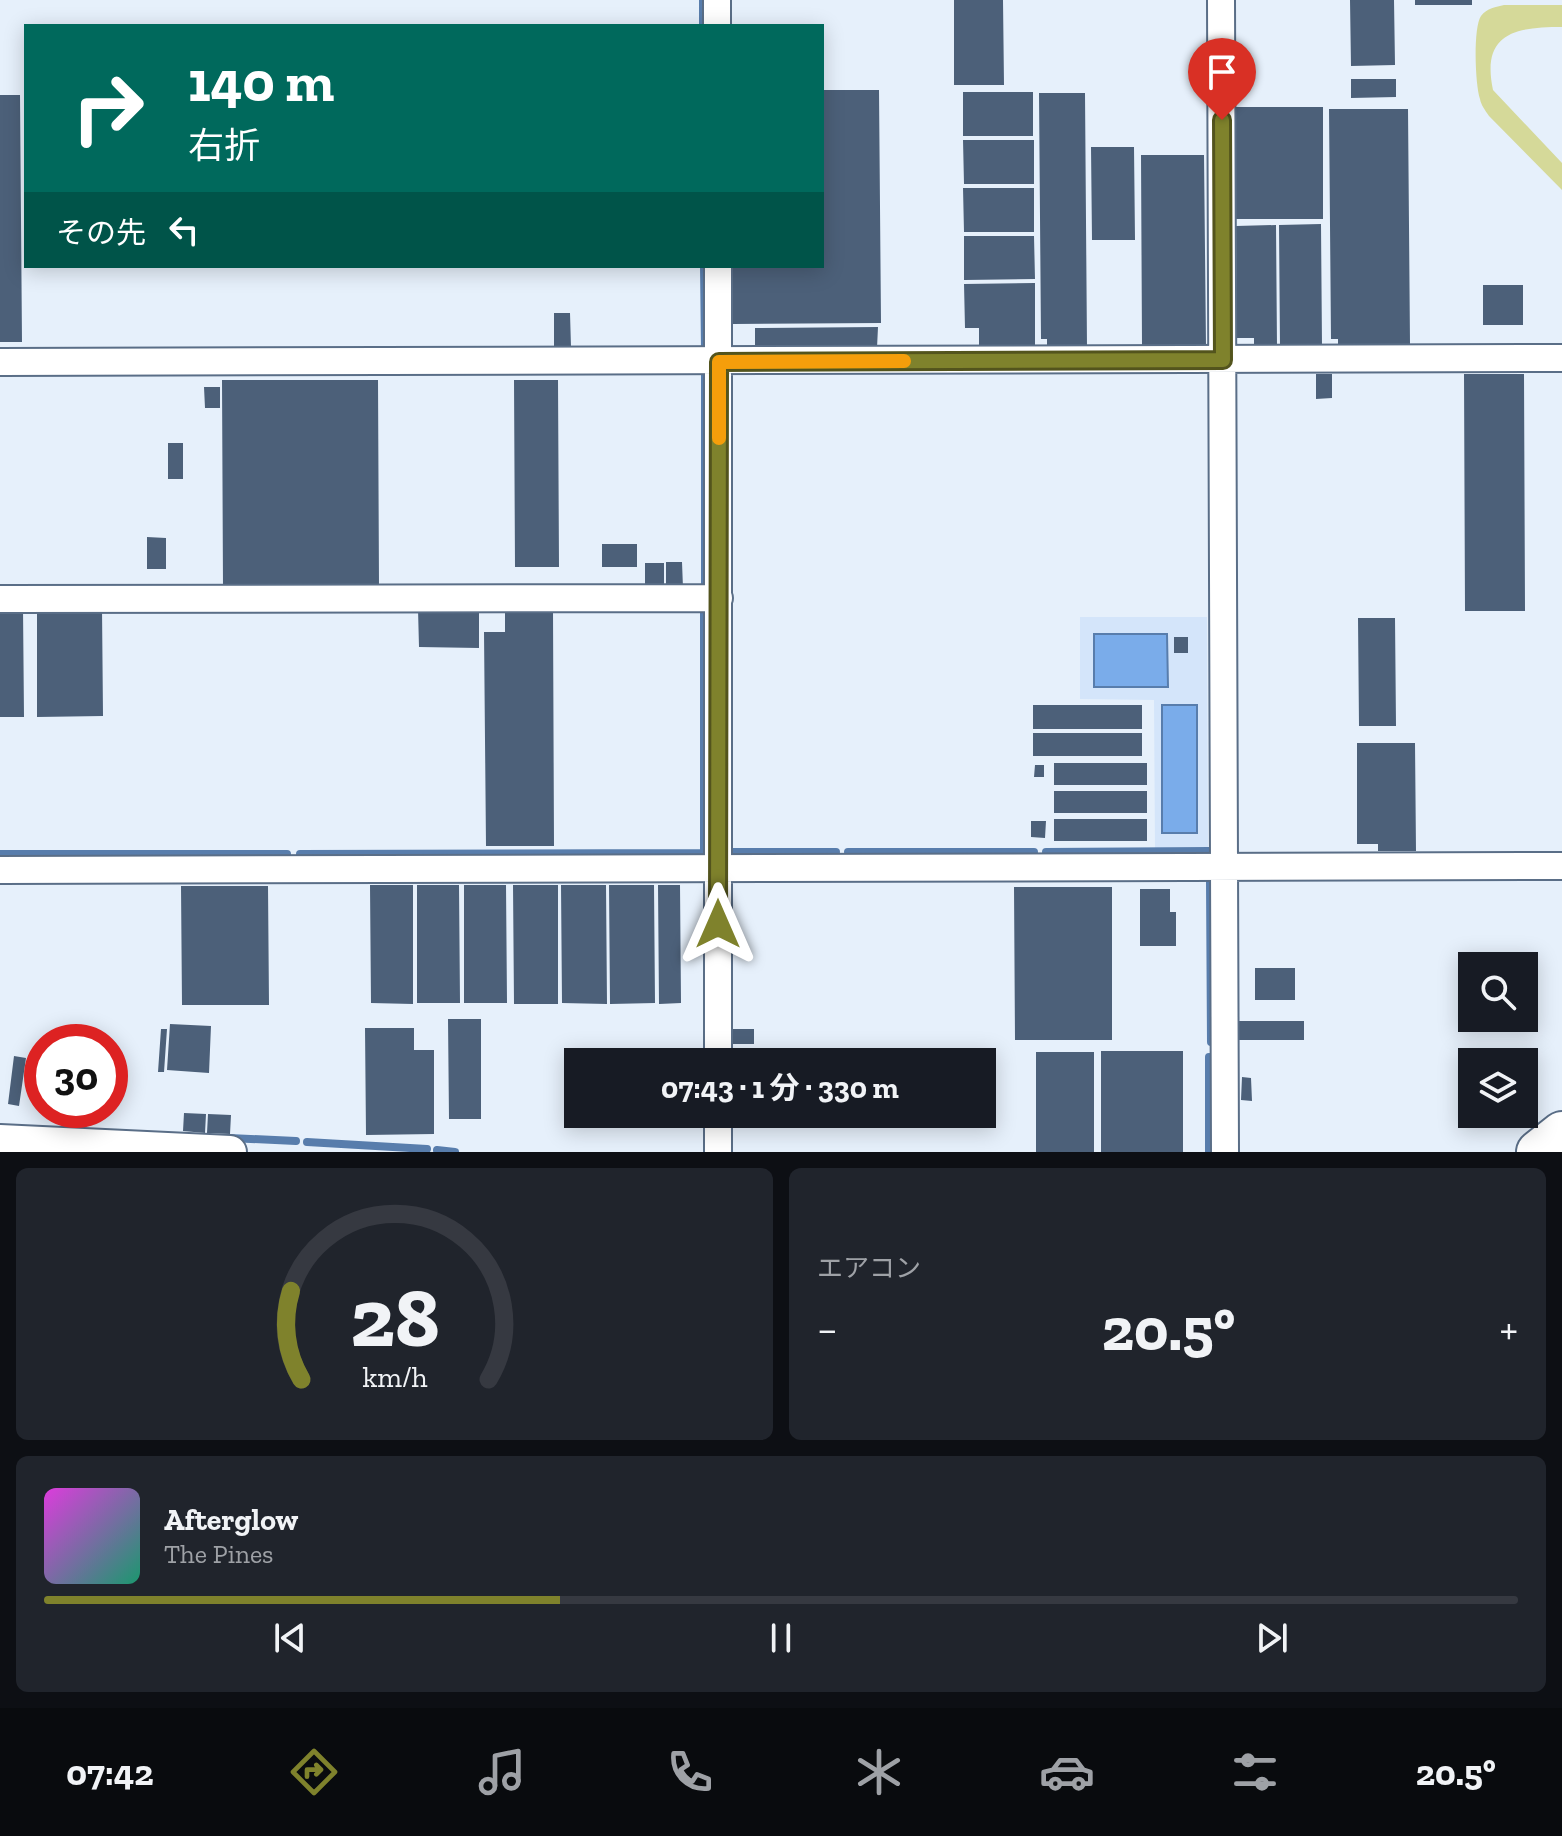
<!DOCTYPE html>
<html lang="ja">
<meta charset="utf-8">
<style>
:root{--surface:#171b24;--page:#20242c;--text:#f1f3f6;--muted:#9ea1a6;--line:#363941;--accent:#7f822c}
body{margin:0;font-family:"Zilla Slab","Noto Sans JP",serif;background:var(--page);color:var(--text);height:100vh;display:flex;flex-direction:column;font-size:30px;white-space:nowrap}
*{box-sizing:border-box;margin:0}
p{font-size:26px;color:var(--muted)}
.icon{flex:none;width:44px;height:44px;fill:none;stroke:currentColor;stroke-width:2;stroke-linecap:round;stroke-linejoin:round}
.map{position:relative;height:1152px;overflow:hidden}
.drawer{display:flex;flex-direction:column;gap:16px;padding:16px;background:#0d0f14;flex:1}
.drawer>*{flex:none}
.banner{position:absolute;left:24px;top:24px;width:800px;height:244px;border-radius:0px;box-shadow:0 4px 20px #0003;background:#00695c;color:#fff;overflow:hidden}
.controls{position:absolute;left:1458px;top:952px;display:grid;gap:16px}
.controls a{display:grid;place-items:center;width:80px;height:80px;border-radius:0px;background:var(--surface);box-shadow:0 4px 20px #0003;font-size:40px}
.speed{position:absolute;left:24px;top:1024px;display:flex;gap:16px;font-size:40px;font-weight:700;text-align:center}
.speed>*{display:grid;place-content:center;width:104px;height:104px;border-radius:50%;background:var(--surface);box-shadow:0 4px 20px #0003;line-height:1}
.speed .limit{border:12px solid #d22;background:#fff;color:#111}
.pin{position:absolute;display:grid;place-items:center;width:68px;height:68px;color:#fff;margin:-82px -34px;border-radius:50% 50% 50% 0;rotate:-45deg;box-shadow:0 0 8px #0007}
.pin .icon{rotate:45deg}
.me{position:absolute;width:88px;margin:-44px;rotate:0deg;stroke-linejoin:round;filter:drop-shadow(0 0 6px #0008)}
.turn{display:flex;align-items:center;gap:28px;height:168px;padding:0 32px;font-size:36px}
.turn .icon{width:104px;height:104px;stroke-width:2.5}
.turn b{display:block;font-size:56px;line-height:68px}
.then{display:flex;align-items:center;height:76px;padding:0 32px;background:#0003;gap:16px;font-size:30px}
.big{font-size:60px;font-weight:700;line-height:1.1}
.drawer .widget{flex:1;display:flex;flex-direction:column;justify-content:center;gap:12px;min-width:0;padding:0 28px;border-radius:12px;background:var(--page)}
.drawer .dial{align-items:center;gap:0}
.dial svg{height:208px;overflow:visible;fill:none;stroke:var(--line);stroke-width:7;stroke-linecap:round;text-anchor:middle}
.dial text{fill:var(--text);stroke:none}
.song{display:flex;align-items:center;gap:24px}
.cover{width:96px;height:96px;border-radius:12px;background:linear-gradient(135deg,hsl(300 70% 55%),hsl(160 70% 35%))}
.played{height:8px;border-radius:4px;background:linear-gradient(90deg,var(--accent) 35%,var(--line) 35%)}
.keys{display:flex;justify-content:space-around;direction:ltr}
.heat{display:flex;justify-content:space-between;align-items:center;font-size:44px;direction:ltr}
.drawer .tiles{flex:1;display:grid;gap:16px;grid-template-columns:1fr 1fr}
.widget:last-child{grid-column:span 2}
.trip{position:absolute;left:564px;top:1048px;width:432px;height:80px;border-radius:0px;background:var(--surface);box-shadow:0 4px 20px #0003;font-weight:700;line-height:80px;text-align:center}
.tabs{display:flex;height:128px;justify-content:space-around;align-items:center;background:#090b0e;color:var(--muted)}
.tabs .icon{width:56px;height:56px}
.tabs .active{color:var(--accent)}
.tabs b{font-size:36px;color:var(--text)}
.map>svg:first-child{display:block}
.built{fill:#d4e5fa}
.green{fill:#d5d999}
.water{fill:#7aacea;stroke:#587dac;stroke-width:2}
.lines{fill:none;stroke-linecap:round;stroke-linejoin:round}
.stream{stroke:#587dac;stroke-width:8}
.building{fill:#4c6079}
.minor-casing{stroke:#5a6e87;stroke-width:30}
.tertiary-casing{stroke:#5a6e87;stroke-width:36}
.primary-casing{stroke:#5a6e87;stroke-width:46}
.minor{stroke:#fff;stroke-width:26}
.tertiary{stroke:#fff;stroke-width:32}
.primary{stroke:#fff;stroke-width:42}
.route-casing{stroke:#53541d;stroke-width:20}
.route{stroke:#7f822c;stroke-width:14}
.slow{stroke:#f59e0b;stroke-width:14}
</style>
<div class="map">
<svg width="1562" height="1152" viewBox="0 0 1562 1152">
<rect width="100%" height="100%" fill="#e6f0fb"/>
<path class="built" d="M 1080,617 L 1207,617 L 1208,847 L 1155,848 L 1154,700 L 1080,699 Z"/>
<path class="green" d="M 1504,5 L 1562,5 L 1562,27 C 1515,27 1481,33 1493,90 L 1562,163 L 1562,190 L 1489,116 C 1485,110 1481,105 1480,99 C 1475,84 1473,28 1481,16 C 1487,8 1496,7 1504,5 Z"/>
<path class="water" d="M 1094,634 L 1167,634 L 1168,687 L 1094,687 Z
M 1162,705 L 1197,705 L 1197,833 L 1162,833 Z"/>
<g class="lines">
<path class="stream" d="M 703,0 L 703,26
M 704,266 L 705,350
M 705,590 L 705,373
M 732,852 L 836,852
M 848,852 L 1034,852
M 1046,852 L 1210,851 L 1210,853
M 704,853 L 704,606
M 0,854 L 287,854
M 300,854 L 706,853
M 1210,881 L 1211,1042
M 1209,1057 L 1209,1152
M 229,1138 L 296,1141
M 307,1142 L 427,1149
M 437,1150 L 455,1152"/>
</g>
<path class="building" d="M 954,0 L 1003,0 L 1004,85 L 954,85 Z
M 1350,0 L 1394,0 L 1395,65 L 1351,66 Z
M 1415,0 L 1472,0 L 1472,5 L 1415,5 Z
M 1351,79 L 1396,79 L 1396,97 L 1351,98 Z
M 822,90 L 879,90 L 881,323 L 733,324 L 733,266 L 822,266 Z
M 963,92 L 1033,92 L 1033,136 L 963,136 Z
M 1039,93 L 1085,93 L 1087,348 L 1047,348 L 1047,339 L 1041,339 Z
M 0,95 L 20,95 L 22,342 L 0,342 Z
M 1235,107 L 1323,107 L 1323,219 L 1236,219 Z
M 1329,109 L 1408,109 L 1410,344 L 1338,345 L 1338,339 L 1331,339 Z
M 963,140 L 1034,140 L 1034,184 L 964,184 Z
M 1091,147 L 1134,147 L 1135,240 L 1092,240 Z
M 1141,155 L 1204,155 L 1206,346 L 1142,346 Z
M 963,188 L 1034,188 L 1034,232 L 964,232 Z
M 1321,224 L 1322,346 L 1280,346 L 1279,225 Z
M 1276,225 L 1277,347 L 1254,347 L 1254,338 L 1237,338 L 1236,226 Z
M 964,236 L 1034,236 L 1035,279 L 964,280 Z
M 1035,283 L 1035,347 L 979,347 L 979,328 L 965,328 L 964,284 Z
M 1483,285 L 1523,285 L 1523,325 L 1483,325 Z
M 554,313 L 570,313 L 571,347 L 554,347 Z
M 878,327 L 877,348 L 755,348 L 755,328 Z
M 1316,374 L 1332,374 L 1332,398 L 1316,399 Z
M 1464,374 L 1524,374 L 1525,611 L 1465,611 Z
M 222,380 L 378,380 L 379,586 L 223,587 Z
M 514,380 L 558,380 L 559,567 L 515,567 Z
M 204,387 L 220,387 L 220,408 L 205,408 Z
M 168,443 L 183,443 L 183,479 L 168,479 Z
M 147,537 L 166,538 L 166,569 L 147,569 Z
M 602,544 L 637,544 L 637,567 L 602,567 Z
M 666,562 L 682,562 L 683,588 L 666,588 Z
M 645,563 L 664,563 L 664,589 L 645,589 Z
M 0,608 L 23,608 L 24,717 L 0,717 Z
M 37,608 L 102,608 L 103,716 L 37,717 Z
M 418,609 L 479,609 L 479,648 L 419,647 Z
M 505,610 L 553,610 L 554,846 L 486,846 L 484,632 L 505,632 Z
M 1358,618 L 1395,618 L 1396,726 L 1359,726 Z
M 1174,637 L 1188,637 L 1188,653 L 1174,653 Z
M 1033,705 L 1142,705 L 1142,729 L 1033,729 Z
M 1033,733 L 1142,733 L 1142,756 L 1033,756 Z
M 1357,743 L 1415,743 L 1416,851 L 1378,851 L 1378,844 L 1357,844 Z
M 1054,763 L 1147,763 L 1147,785 L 1054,785 Z
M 1035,765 L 1044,765 L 1044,777 L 1034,777 Z
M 1054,791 L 1147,791 L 1147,813 L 1054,813 Z
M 1054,819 L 1147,819 L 1147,841 L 1054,841 Z
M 1031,821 L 1046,821 L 1045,838 L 1031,837 Z
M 370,885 L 413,885 L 413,1004 L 371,1003 Z
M 417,885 L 459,885 L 460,1003 L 417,1003 Z
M 464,885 L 506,885 L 507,1003 L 464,1003 Z
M 513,885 L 558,885 L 558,1004 L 514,1004 Z
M 561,885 L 606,885 L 607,1004 L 562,1003 Z
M 609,885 L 654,885 L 655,1003 L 610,1004 Z
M 658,885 L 680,885 L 681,1003 L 659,1004 Z
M 181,886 L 268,886 L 269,1005 L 182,1005 Z
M 1014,887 L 1112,887 L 1112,1040 L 1015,1040 Z
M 1140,889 L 1170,889 L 1170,912 L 1176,912 L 1176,946 L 1140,946 Z
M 1255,968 L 1295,968 L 1295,1000 L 1255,1000 Z
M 448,1019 L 481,1019 L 481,1119 L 449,1119 Z
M 1237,1021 L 1304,1021 L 1304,1040 L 1237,1040 Z
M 170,1024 L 211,1026 L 209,1073 L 167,1070 Z
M 365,1028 L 414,1028 L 414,1050 L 434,1050 L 434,1134 L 366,1135 Z
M 161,1029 L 167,1029 L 164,1072 L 158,1072 Z
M 732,1029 L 754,1029 L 754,1044 L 732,1044 Z
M 1101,1051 L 1183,1051 L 1183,1152 L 1101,1152 Z
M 1036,1052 L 1094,1052 L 1094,1152 L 1036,1152 Z
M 14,1056 L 26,1058 L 19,1106 L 8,1104 Z
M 1242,1077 L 1251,1078 L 1252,1101 L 1241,1100 Z
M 184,1113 L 206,1114 L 205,1133 L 183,1131 Z
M 208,1114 L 231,1115 L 230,1134 L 207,1133 Z"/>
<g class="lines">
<defs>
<path id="minor" d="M 717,0 L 717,26
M 1221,0 L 1225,1152
M 0,362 L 1562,358
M 0,599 L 719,598
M 0,870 L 1562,866
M 718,1062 L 718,266
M 718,1152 L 718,1114"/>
<path id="tertiary" d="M 0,1141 L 230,1152"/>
<path id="primary" d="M 1538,1152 L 1562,1133"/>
</defs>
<use href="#minor" class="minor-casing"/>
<use href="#tertiary" class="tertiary-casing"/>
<use href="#primary" class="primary-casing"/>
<use href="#minor" class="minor"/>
<use href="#tertiary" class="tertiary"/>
<use href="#primary" class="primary"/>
</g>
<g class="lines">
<defs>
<path id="route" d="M 718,924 L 719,362 L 1223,360 L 1222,120"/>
</defs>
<use href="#route" class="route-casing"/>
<use href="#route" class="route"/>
<path class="slow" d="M 719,438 L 719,362 L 904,361"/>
</g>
</svg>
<div class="controls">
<a><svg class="icon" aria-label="search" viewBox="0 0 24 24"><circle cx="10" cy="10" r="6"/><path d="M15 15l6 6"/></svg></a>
<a><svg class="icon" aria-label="layers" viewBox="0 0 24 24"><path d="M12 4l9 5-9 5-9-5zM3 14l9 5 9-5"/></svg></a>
</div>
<div class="speed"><div class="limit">30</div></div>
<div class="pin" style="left:1222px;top:120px;background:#d93025"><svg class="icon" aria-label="arrive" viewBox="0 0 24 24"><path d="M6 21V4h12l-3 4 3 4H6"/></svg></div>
<svg class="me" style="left:718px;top:924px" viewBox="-20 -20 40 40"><path d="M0-17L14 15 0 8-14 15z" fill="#7f822c" stroke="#fff" stroke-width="4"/></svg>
<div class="trip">07:43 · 1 分 · 330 m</div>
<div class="banner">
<div class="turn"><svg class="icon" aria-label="right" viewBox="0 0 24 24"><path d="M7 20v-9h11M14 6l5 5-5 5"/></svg><div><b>140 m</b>右折</div></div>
<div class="then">その先<svg class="icon" aria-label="left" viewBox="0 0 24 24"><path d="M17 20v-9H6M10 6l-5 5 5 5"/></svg></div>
</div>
</div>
<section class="drawer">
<div class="tiles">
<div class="widget dial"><svg viewBox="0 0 100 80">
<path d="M14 69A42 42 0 1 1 86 69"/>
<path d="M14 69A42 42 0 0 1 10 35" stroke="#7f822c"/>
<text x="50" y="56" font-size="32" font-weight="700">28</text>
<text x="50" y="72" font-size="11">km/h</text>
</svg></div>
<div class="widget"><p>エアコン</p>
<div class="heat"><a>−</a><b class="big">20.5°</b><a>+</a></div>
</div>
<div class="widget">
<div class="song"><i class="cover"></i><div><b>Afterglow</b><p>The Pines</p></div></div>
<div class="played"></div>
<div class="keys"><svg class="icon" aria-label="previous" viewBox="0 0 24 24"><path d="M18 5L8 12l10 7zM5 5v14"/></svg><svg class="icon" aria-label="pause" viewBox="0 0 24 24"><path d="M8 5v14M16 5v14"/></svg><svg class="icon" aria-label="next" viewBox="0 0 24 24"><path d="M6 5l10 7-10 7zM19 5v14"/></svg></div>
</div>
</div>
</section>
<nav class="tabs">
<b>07:42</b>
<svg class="icon active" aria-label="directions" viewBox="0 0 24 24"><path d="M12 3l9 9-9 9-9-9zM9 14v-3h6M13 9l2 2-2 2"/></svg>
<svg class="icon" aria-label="music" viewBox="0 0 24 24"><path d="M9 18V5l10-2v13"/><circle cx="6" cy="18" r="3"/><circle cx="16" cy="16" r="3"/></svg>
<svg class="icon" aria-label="phone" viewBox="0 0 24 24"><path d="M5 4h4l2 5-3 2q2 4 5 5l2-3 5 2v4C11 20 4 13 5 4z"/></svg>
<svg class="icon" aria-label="climate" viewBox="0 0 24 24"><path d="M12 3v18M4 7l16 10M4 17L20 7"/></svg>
<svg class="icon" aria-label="car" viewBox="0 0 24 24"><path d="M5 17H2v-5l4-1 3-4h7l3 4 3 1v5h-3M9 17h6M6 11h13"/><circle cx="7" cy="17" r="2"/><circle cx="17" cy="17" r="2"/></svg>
<svg class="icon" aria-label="filters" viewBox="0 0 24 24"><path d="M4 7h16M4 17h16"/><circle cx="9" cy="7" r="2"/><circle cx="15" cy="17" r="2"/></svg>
<b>20.5°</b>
</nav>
